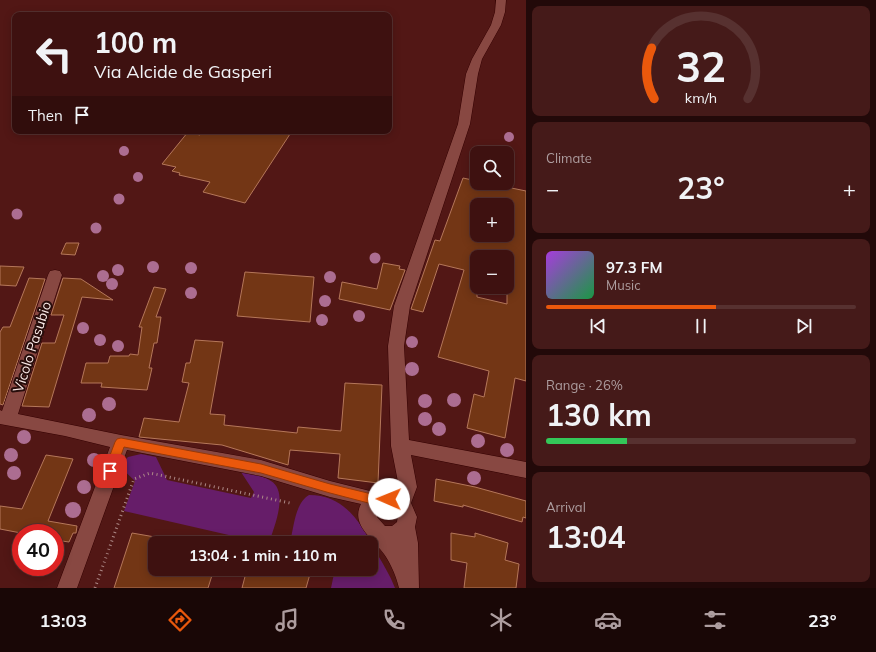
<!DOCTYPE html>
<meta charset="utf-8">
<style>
:root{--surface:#3e1110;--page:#451a19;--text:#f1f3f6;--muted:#ad9d9f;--line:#573130;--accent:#ea580c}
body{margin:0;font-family:Mulish,sans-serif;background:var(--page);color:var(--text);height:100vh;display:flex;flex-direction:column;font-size:15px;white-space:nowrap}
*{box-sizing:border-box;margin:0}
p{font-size:13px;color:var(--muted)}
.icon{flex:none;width:22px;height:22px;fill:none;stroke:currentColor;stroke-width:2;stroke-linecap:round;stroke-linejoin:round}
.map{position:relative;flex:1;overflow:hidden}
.sheet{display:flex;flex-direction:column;gap:6px;padding:6px;background:#220909;width:350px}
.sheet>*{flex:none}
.hud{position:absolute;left:12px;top:12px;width:380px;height:122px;border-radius:8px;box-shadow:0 2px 10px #0003,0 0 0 1px var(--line);background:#3e1110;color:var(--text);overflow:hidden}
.buttons{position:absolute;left:470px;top:146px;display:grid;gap:8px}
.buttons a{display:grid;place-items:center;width:44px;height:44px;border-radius:8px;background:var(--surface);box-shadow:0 2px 10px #0003,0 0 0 1px var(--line);font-size:20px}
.speed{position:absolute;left:12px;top:524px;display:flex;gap:8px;font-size:20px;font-weight:700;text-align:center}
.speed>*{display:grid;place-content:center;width:52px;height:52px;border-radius:50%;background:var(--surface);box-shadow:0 2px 10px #0003,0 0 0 1px var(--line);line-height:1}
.speed .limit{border:6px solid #d22;background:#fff;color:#111}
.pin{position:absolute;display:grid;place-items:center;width:34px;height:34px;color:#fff;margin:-17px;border-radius:8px;box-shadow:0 2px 6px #0006}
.me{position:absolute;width:44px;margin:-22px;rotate:271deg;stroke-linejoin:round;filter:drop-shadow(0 0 3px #0008)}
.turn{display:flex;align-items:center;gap:14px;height:84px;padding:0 16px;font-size:18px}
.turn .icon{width:52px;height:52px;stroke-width:2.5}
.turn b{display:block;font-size:28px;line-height:34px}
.then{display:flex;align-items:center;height:38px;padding:0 16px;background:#0003;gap:8px;font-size:15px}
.big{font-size:30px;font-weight:700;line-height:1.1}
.sheet .widget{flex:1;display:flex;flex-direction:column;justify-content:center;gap:6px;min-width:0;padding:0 14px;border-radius:8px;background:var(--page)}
.sheet .dial{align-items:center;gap:0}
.dial svg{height:104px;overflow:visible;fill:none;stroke:var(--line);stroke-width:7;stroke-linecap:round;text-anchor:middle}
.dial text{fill:var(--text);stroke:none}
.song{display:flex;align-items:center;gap:12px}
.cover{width:48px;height:48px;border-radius:6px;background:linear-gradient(135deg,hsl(280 70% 55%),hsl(140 70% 35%))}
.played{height:4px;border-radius:2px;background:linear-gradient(90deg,var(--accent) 55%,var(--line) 55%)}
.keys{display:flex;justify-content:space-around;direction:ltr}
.heat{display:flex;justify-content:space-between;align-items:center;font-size:22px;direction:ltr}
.charge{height:6px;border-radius:3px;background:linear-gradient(90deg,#34c759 26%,var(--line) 0)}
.trip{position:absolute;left:148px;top:536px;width:230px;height:40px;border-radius:8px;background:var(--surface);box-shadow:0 2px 10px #0003,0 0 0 1px var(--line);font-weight:700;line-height:40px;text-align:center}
.dock{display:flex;height:64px;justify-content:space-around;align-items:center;background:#190706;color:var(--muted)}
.dock .icon{width:28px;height:28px}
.dock .on{color:var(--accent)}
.dock b{font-size:18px;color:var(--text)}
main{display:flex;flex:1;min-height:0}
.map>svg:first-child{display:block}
.green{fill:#661d69}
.building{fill:#733615;stroke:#b5775a;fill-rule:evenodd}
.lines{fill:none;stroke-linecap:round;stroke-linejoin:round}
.minor-casing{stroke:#340001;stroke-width:1}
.path{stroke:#ad8987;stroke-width:3;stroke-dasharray:1 3.5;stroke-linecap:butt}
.minor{fill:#884842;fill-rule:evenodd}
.tree{fill:#ac6d91}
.route{fill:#ea580c;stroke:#983908}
.labels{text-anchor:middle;stroke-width:4;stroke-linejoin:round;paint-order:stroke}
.street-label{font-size:14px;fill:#fbebe9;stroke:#270d0b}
</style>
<main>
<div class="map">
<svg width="526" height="588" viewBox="0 0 526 588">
<rect width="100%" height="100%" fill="#521715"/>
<path class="green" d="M 141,454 L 156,457 L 167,480 L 251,498 L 254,492 L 241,472 C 251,474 263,475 271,481 C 289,492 274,527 269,543 L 264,543 L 124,511 L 135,481 L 119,466 L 128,457 Z
M 309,495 C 345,495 361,523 376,552 C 383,564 390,575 395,588 L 331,588 L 335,569 L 371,569 L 371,543 L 290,542 C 294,527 295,503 309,495 Z"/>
<path class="building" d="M 203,131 L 292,131 L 245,203 L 203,192 L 210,182 L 179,175 L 180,173 L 172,171 L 176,167 L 162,164 L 188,132 L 200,135 Z
M 463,178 L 477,181 L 477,183 L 487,183 L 526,191 L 526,381 L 515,378 L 505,438 L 467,428 L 474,394 L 484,397 L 489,371 L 438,357 L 464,270 L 439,264 L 423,312 L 411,309 L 435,240 L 440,241 ZM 477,205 L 507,205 L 507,235 L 477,235 ZM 477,257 L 507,257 L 507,304 L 477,297 Z
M 66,243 L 79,243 L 75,255 L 61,254 Z
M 383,263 L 400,266 L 399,269 L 405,270 L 390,310 L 339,299 L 342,282 L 377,289 Z
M 0,266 L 24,267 L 16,286 L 0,285 Z
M 245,272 L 314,277 L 310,322 L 237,316 Z
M 29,278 L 45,279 L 3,405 L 0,404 L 0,332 L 3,327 L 10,327 Z
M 63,278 L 81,279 L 113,300 L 82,297 L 49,407 L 22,406 L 42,343 L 55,343 L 64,315 L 51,315 Z
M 154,287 L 166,289 L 156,317 L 161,317 L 157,343 L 154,343 L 149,368 L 152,368 L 147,390 L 101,387 L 102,383 L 81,383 L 86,363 L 108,363 L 110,356 L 129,356 L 130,354 L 138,355 L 142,327 L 139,327 Z
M 195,340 L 223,342 L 210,414 L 225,415 L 224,425 L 297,433 L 298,427 L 341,431 L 345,383 L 382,385 L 378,483 L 338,478 L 340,454 L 290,450 L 288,465 L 222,445 L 139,437 L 144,418 L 179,422 L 189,383 L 182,382 L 186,363 L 190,363 Z
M 46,455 L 73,459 L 48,521 L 77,526 L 76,533 L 73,533 L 69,542 L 55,540 L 55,533 L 21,533 L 0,529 L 0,506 L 22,509 Z
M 436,479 L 475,487 L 526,501 L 526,518 L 523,517 L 522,522 L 463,505 L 463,507 L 434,501 Z
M 132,533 L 155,537 L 155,569 L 214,569 L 208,588 L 114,588 Z
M 451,533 L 475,537 L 475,533 L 508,543 L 505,560 L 519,564 L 516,588 L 464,588 L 467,563 L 451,560 Z
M 247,569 L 286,569 L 310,574 L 306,588 L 242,588 Z"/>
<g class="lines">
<defs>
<path id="minor" d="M 496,0 L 506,0 L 505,12 L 501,25 L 482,59 L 478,74 L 470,124 L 410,306 L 404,346 L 409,440 L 526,462 L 526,478 L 411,455 L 417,487 L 411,503 L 417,517 L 415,527 L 418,543 L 419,588 L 399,588 C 396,576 391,564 384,554 C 374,539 350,525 361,504 L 330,497 L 261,476 L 127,450 L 77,588 L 57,588 L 110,447 L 65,436 L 0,424 L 0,410 L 2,411 L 48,275 L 50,271 L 55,270 L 60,271 L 62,275 L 18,414 L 121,435 L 261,460 L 330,481 L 378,493 L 382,491 L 397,494 L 399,487 L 391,446 L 388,346 L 394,306 L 458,124 L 466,74 L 472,59 L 491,25 L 495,12 ZM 383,507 L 392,510 L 398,515 L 397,522 L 392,526 L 385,526 L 377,517 L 378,510 Z"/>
</defs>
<use href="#minor" class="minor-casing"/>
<path class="path" d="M 95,588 L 134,479 L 150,473 L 290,503"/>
<use href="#minor" class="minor"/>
</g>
<g class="tree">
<circle cx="509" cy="137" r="5"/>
<circle cx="124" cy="151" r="5"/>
<circle cx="138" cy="177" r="5"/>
<circle cx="119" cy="199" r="5.5"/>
<circle cx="17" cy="214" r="5.5"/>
<circle cx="96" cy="228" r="5.5"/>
<circle cx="375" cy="258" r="5.5"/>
<circle cx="153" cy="267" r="6"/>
<circle cx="191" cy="268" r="6"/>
<circle cx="118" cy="270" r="6"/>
<circle cx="103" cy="276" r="6"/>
<circle cx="330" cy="277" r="6"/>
<circle cx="112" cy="284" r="6"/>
<circle cx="191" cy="293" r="6"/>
<circle cx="325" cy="301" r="6"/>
<circle cx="359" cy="316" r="6"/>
<circle cx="322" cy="320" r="6"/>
<circle cx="83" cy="328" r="6"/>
<circle cx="100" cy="340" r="6"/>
<circle cx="412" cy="342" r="6"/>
<circle cx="118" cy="346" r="6"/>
<circle cx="412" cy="369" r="7"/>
<circle cx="454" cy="400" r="7"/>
<circle cx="425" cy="401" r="7"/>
<circle cx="109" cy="404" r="7"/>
<circle cx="89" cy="415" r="7"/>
<circle cx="425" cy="419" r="7"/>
<circle cx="439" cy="429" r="7"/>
<circle cx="24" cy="437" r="7"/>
<circle cx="478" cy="441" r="7"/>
<circle cx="507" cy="450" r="7"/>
<circle cx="11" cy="455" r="7"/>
<circle cx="94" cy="460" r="7"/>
<circle cx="14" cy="473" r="7"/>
<circle cx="474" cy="478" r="7"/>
<circle cx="84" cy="487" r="7"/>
<circle cx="73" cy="510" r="8"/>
</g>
<path class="route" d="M 121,438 L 261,464 L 330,484 L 376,495 L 389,494 L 393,496 L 395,499 L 393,502 L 376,505 L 330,493 L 261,473 L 124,447 L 114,475 L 110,476 L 106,475 L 104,471 L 115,442 L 117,439 Z"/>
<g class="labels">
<g class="street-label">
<text transform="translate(32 347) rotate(-72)" y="5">Vicolo Pasubio</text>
</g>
</g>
</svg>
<div class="buttons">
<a><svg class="icon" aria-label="search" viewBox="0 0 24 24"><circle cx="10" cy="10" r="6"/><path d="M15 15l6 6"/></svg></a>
<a>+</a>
<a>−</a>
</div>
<div class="speed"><div class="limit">40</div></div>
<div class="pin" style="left:110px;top:471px;background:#d93025"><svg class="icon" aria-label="arrive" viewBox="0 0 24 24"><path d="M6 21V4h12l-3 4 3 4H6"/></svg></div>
<svg class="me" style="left:389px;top:499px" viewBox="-20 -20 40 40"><circle r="19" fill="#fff"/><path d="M0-13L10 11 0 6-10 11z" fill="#ea580c"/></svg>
<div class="trip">13:04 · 1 min · 110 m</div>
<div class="hud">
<div class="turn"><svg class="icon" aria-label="left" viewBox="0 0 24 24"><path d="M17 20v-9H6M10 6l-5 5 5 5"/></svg><div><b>100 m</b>Via Alcide de Gasperi</div></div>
<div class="then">Then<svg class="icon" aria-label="arrive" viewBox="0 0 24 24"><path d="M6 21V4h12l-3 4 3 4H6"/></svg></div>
</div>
</div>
<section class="sheet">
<div class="widget dial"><svg viewBox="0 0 100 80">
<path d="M14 69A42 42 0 1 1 86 69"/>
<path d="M14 69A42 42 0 0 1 12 30" stroke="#ea580c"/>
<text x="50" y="56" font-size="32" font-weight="700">32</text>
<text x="50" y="72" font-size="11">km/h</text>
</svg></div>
<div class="widget"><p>Climate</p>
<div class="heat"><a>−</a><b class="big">23°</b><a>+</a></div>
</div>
<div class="widget">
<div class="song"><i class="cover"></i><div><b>97.3 FM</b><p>Music</p></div></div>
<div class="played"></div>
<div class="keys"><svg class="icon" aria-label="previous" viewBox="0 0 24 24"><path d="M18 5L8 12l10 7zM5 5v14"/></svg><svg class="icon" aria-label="pause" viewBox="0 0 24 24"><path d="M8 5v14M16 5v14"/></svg><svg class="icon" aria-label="next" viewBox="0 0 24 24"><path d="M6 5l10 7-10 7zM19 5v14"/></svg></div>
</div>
<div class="widget"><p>Range · 26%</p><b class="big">130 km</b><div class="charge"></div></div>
<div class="widget"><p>Arrival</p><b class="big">13:04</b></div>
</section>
</main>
<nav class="dock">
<b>13:03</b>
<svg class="icon on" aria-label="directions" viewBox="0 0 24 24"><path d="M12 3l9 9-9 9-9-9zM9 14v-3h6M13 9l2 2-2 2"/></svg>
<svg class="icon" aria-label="music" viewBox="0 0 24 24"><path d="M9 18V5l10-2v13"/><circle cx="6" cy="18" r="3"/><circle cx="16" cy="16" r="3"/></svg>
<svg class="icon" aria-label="phone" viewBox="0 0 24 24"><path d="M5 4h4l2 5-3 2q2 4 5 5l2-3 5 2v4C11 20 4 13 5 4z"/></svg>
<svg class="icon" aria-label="climate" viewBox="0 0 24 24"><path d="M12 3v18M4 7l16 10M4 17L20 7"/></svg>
<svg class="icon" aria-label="car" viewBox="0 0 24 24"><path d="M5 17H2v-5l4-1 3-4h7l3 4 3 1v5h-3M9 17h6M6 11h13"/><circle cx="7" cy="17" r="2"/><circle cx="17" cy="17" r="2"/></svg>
<svg class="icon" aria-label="filters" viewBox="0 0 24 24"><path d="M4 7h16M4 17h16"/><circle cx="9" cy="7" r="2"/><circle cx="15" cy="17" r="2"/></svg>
<b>23°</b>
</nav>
